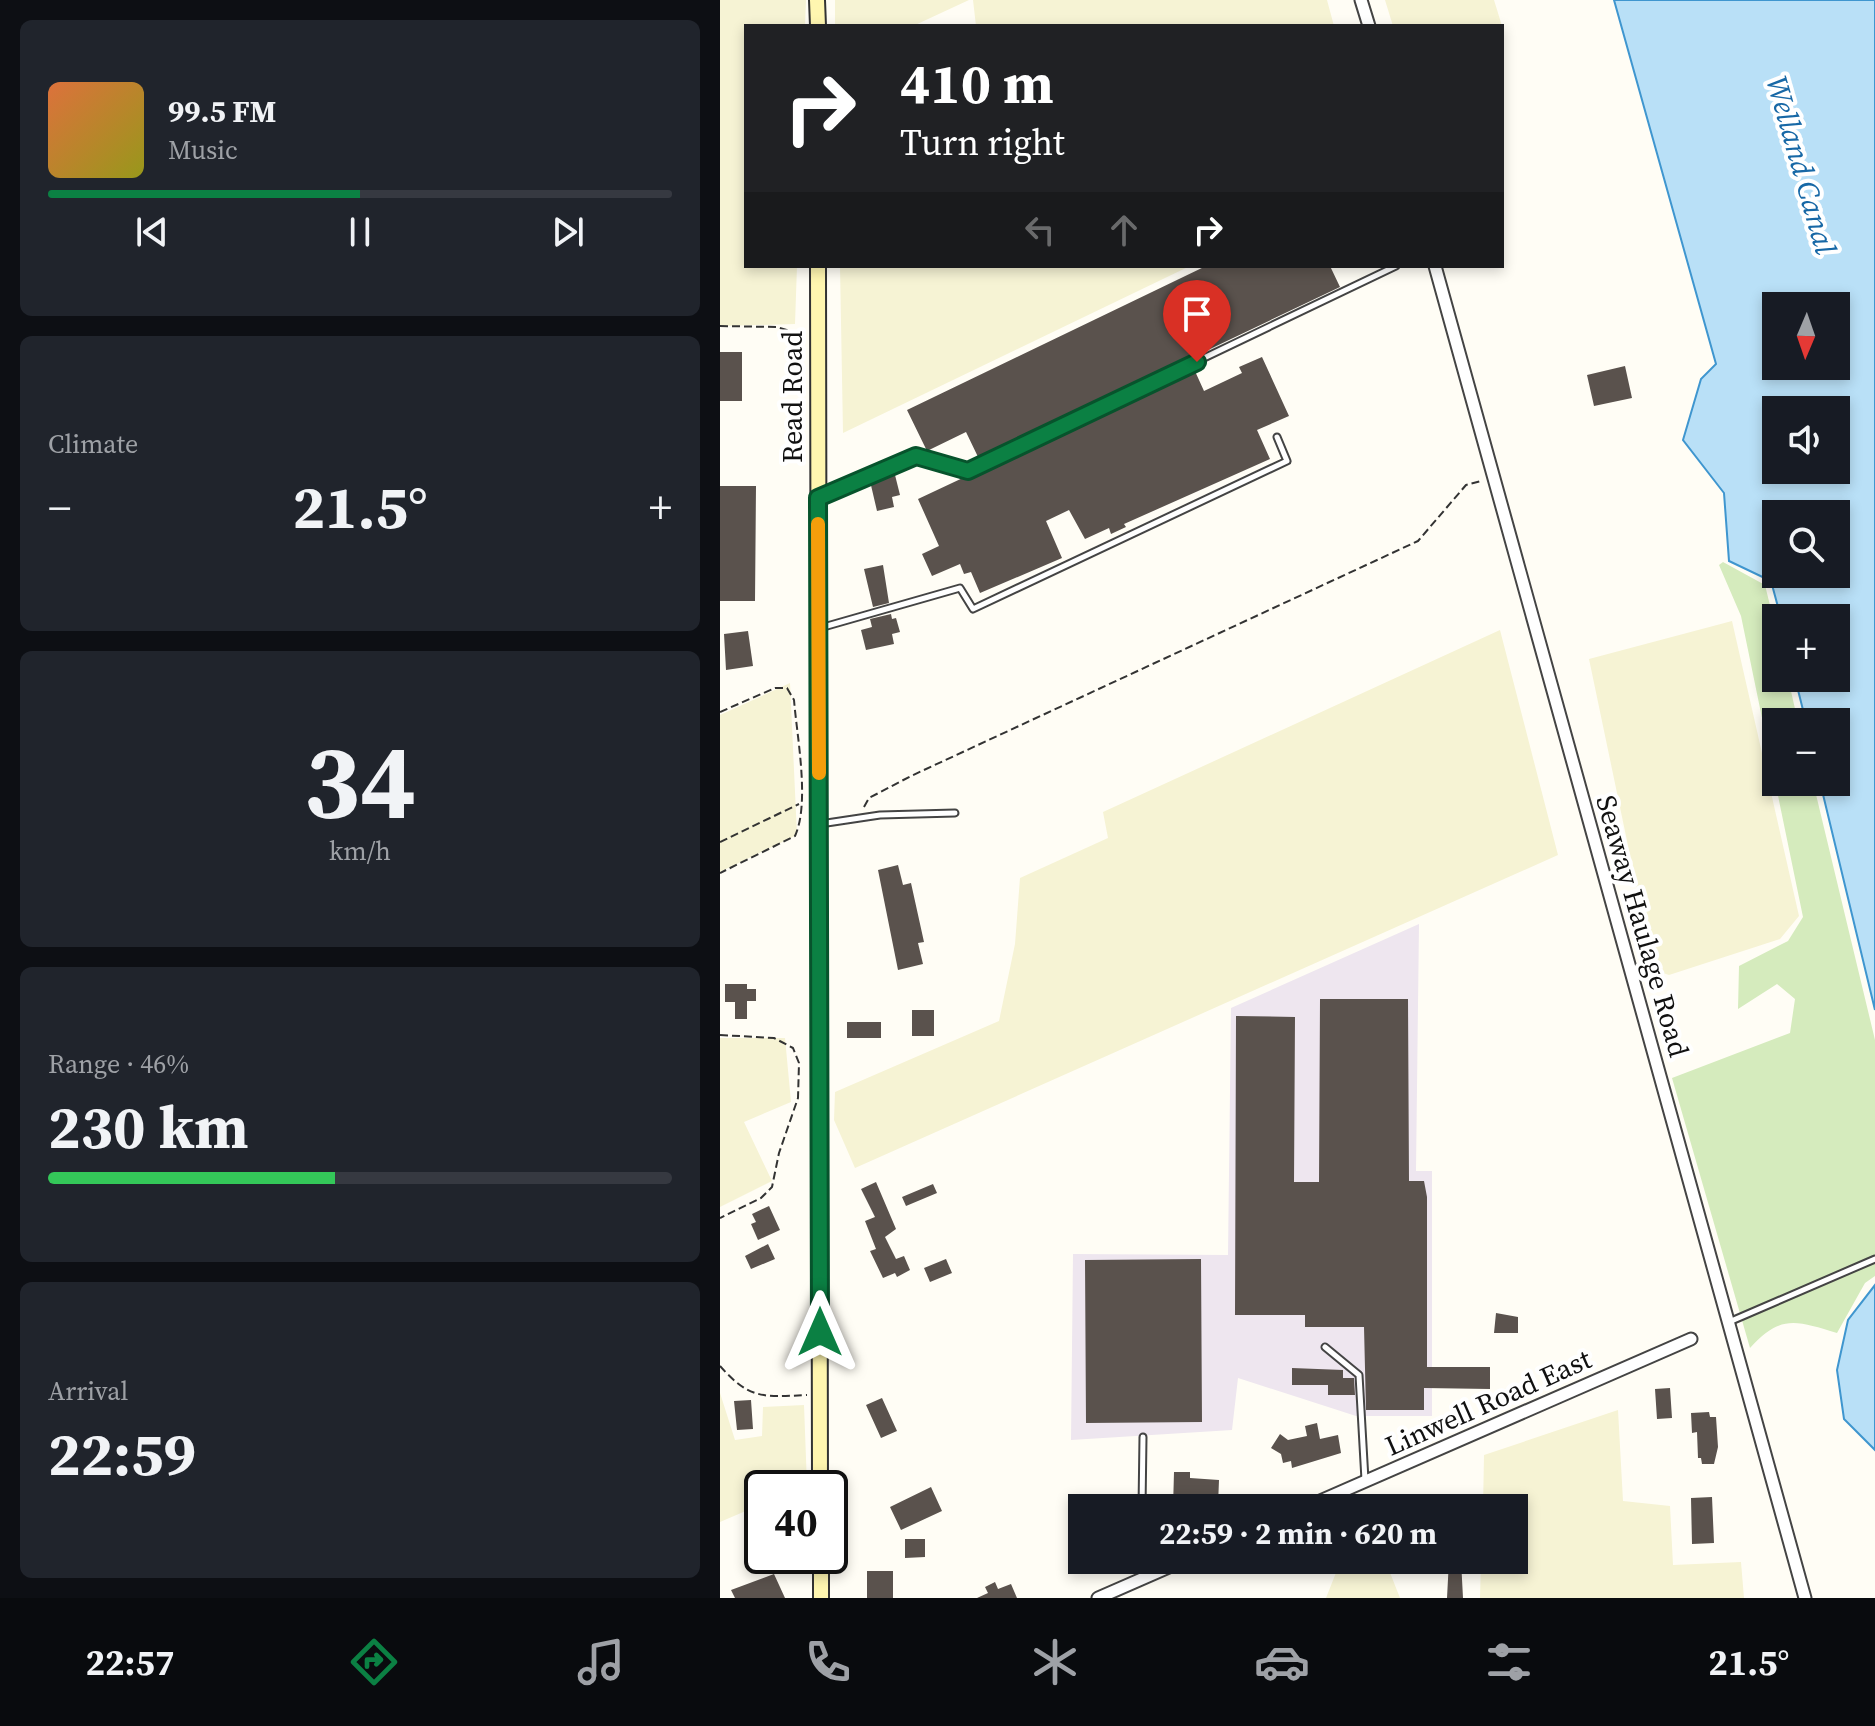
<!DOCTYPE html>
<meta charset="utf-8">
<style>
:root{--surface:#171b24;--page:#20242c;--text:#f1f3f6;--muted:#9ea1a6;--line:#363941;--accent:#0b8043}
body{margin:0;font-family:"Source Serif 4",serif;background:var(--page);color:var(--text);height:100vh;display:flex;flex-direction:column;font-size:30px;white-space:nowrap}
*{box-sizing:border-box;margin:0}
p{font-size:26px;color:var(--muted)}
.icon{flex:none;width:44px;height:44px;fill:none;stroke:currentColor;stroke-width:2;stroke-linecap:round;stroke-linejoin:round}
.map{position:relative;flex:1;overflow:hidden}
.sheet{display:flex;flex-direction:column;gap:20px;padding:20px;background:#0d0f14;width:720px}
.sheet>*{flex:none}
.top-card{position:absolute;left:24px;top:24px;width:760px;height:244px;border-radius:0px;box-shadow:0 4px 12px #0003;background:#202124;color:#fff;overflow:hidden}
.needle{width:52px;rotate:182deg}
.controls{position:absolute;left:1042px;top:292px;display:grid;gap:16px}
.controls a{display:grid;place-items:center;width:88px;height:88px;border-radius:0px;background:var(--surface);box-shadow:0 4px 12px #0003;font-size:40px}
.speed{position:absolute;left:24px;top:1470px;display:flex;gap:16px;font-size:40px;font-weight:700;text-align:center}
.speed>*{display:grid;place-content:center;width:104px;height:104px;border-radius:50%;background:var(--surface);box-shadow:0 4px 12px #0003;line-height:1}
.speed .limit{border:4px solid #111;border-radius:12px;background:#fff;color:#111}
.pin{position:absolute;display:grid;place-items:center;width:68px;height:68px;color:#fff;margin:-82px -34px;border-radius:50% 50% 50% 0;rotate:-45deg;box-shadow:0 0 8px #0007}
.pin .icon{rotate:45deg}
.me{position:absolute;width:88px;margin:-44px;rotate:0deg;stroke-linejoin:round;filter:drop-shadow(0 0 6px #0008)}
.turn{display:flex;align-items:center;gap:28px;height:168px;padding:0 24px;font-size:36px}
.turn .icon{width:104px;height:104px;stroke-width:2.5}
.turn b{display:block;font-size:56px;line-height:68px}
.lanes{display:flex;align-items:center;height:76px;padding:0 24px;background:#0003;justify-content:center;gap:40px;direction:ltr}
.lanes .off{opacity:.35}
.big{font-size:60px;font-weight:700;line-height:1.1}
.sheet .tile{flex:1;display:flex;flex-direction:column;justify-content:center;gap:12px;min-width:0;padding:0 28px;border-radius:12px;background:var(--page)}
.sheet .dial{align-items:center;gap:0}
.dial b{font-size:104px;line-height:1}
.song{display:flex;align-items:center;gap:24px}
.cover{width:96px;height:96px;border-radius:12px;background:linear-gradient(135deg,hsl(20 70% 55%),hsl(60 70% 35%))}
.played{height:8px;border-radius:4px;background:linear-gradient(90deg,var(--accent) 50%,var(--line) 50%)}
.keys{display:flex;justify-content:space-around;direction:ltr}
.heat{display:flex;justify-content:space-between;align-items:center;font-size:44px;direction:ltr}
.charge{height:12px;border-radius:6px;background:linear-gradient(90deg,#34c759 46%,var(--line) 0)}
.trip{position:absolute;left:348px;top:1494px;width:460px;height:80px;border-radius:0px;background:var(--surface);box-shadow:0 4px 12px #0003;font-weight:700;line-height:80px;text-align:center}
.dock{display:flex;height:128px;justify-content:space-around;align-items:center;background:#090b0e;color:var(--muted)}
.dock .icon{width:56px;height:56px}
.dock .selected{color:var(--accent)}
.dock b{font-size:36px;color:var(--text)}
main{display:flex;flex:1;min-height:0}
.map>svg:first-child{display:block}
.industrial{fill:#eee6ef}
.farmland{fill:#f6f3d4}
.green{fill:#d5ebbd}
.water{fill:#b9e0f7;stroke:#3f96cf;stroke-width:2;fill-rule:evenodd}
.building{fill:#5a524d}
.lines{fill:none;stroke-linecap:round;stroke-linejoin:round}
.lane-casing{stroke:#444;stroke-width:9}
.street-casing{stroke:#444;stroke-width:15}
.secondary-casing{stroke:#333;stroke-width:18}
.path{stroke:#333;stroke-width:2;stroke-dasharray:8 4;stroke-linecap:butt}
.lane{stroke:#fff;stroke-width:5}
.street{stroke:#fff;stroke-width:11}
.secondary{stroke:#fff6b0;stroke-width:14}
.route-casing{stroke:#07532c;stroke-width:20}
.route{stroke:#0b8043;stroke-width:14}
.slow{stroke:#f59e0b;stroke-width:14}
.labels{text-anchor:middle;stroke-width:8;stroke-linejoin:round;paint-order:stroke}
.street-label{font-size:28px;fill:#111;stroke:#fff}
.water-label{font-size:30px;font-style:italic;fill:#1768a6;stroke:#fff}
</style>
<main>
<section class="sheet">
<div class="tile">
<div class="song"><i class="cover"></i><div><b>99.5 FM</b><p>Music</p></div></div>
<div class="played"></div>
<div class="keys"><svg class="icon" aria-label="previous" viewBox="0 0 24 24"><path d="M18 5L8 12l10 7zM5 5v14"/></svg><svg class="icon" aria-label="pause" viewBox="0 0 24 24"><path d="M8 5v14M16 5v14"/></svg><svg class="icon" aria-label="next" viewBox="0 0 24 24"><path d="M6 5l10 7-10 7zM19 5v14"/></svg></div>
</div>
<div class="tile"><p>Climate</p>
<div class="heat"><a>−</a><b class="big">21.5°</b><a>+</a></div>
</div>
<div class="tile dial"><b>34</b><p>km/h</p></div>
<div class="tile"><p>Range · 46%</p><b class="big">230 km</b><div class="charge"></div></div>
<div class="tile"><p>Arrival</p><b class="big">22:59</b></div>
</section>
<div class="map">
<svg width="1155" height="1598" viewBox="0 0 1155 1598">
<rect width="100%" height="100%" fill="#fffdf5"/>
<path class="industrial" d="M 699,924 L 696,1171 L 712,1171 L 712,1416 L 636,1416 L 518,1378 L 512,1430 L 351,1440 L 353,1254 L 508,1255 L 511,1008 Z"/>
<path class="farmland" d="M 0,0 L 86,0 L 85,26 L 26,26 L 26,266 L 77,266 L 75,324 L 0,326 Z
M 115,0 L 249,0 L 193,26 L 115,26 Z
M 253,0 L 607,0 L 614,26 L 256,26 Z
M 665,0 L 774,0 L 782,26 L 673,26 Z
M 120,266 L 470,266 L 123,433 Z
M 1012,621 L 1079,916 L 1060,939 L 949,975 L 934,970 L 869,659 Z
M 780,630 L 838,855 L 135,1168 L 114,1120 L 115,1092 L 279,1021 L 295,944 L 300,878 L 388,838 L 383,812 Z
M 70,683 L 77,835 L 0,872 L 0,715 Z
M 0,1038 L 65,1038 L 71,1102 L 24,1122 L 52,1181 L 0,1207 Z
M 0,1393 L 15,1440 L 42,1436 L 43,1407 L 84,1405 L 87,1485 L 79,1488 L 42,1488 L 42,1504 L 0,1522 Z
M 898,1410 L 903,1501 L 950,1506 L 953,1565 L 1021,1562 L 1024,1598 L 760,1598 L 761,1560 L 794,1560 L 794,1508 L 763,1508 L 764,1455 Z
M 621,1560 L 665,1560 L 680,1598 L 606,1598 Z"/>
<path class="green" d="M 1003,562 L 1045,585 L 1056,630 L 1056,678 L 1068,678 L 1078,722 L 1056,722 L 1056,782 L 1093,782 L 1155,1040 L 1155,1276 L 1145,1283 L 1117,1333 C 1076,1321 1061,1314 1030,1348 L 952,1078 L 1070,1033 L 1075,999 L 1057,984 L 1018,1009 L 1019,966 L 1068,941 L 1083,917 L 1021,616 L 999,565 Z"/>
<path class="water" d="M 894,0 L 1155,0 L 1155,1010 L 1100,782 L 1116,782 L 1116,722 L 1086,722 L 1075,678 L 1116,678 L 1116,618 L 1061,618 L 1051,581 L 1009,561 L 1004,493 L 963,440 L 981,379 L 996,364 ZM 1056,306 L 1116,306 L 1116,366 L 1056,366 ZM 1056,410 L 1116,410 L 1116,470 L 1056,470 ZM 1056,514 L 1116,514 L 1116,574 L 1056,574 Z
M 1155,1285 L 1155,1450 L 1124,1419 L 1117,1370 L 1128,1320 Z"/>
<path class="building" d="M 486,266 L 610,266 L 620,287 L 259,459 L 246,432 L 207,451 L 187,410 Z
M 0,352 L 22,352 L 22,401 L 0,401 Z
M 542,357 L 569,416 L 537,430 L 550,459 L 404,524 L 406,527 L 391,534 L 389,528 L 365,539 L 349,510 L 326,521 L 342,558 L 260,593 L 251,572 L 244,574 L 240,564 L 212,576 L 202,554 L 219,546 L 198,499 L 474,369 L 484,391 L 522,373 L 519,367 Z
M 905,366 L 912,398 L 874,406 L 867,375 Z
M 175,475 L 180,495 L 172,497 L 174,507 L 157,511 L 150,481 Z
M 0,486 L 36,486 L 35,601 L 0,601 Z
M 163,565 L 169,603 L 153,607 L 144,569 Z
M 171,614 L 172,619 L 176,618 L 180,632 L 172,634 L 174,644 L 146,650 L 141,630 L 152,627 L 150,619 Z
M 28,631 L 33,666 L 6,670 L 4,634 Z
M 178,865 L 183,885 L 191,883 L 204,942 L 198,943 L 203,964 L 178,970 L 158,870 Z
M 5,984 L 27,984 L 27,989 L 36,989 L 36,1001 L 27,1001 L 27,1019 L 15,1019 L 15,1002 L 5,1002 Z
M 600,999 L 688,999 L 689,1181 L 704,1181 L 707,1197 L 707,1367 L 770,1367 L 770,1389 L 704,1388 L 704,1410 L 646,1410 L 644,1327 L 585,1327 L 585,1315 L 515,1315 L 516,1016 L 575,1017 L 574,1182 L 599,1182 Z
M 192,1010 L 214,1010 L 214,1036 L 192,1036 Z
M 127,1022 L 161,1022 L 161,1038 L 127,1038 Z
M 156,1182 L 176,1229 L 165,1237 L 176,1259 L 184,1256 L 190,1270 L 177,1277 L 175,1273 L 163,1278 L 150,1251 L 156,1249 L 145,1221 L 155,1217 L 141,1189 Z
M 213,1184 L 217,1193 L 186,1206 L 182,1197 Z
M 49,1206 L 60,1230 L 38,1240 L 31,1224 L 36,1222 L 32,1214 Z
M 48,1244 L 55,1259 L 31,1269 L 25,1256 Z
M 226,1259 L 232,1273 L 210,1282 L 204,1268 Z
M 481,1259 L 482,1422 L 366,1423 L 365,1260 Z
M 776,1313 L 798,1317 L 798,1333 L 774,1333 Z
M 572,1368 L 623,1370 L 623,1378 L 634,1378 L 635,1395 L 608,1395 L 608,1385 L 572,1385 Z
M 950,1388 L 952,1418 L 937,1419 L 935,1389 Z
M 162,1398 L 177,1431 L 161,1438 L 146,1405 Z
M 31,1400 L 33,1429 L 17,1430 L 14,1401 Z
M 989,1412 L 990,1417 L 996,1417 L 998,1447 L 994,1464 L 982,1464 L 981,1458 L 978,1458 L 977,1432 L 972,1433 L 971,1413 Z
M 597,1423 L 600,1439 L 618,1435 L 621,1453 L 572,1468 L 571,1461 L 563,1463 L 561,1454 L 551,1448 L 560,1434 L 568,1440 L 587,1436 L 585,1426 Z
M 454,1472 L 470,1472 L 470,1478 L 499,1480 L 498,1505 L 453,1508 Z
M 211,1487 L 222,1511 L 181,1530 L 170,1507 Z
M 992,1497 L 994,1543 L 972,1544 L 971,1498 Z
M 185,1539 L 205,1539 L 205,1557 L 185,1558 Z
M 729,1560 L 741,1560 L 743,1598 L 727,1598 Z
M 147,1571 L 173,1571 L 173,1598 L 147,1598 Z
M 54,1574 L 65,1598 L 15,1598 L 11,1590 Z
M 275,1582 L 278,1589 L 291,1584 L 297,1598 L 257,1598 L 268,1593 L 265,1587 Z"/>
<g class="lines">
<defs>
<path id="lane" d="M 102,496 L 196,456 L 248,471 L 676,266
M 100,628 L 240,588 L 253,609 L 567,461 L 557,437
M 100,824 L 160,815 L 235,813
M 1009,1322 L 1155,1259
M 605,1347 L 639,1375 L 645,1480
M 422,1508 L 423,1437
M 425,1560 L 432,1573"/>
<path id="street" d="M 641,0 L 649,26
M 715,266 L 1085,1598
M 584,1508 L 971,1339
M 378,1598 L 465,1560"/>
<path id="secondary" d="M 97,0 L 98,26
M 98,266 L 100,1488
M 101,1556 L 101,1598"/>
</defs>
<use href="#lane" class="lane-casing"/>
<use href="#street" class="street-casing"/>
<use href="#secondary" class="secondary-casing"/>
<path class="path" d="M 0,326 L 56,327 L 85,335
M 0,712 L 55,688 L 67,688 L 74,700 C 77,737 90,803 75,836 L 0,873
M 144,807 L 149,798 L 191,776 L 698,541 L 746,485 L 761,481
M 0,842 L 79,804
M 0,1035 L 54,1038 L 73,1048 L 79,1063 L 78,1098 L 59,1153 L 52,1187 L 41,1198 L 0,1218
M 0,1366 C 30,1400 44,1397 87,1395"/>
<use href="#lane" class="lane"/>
<use href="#street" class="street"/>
<use href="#secondary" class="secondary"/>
</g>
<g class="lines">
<defs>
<path id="route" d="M 100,1332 L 98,498 L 196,456 L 248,471 L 477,362"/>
</defs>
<use href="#route" class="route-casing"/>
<use href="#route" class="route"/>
<path class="slow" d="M 98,524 L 99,773"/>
</g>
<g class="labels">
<g class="street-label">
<text transform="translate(72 397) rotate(-90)" y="10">Read Road</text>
<text transform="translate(923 926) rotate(74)" y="10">Seaway Haulage Road</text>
<text transform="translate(768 1402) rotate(-24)" y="10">Linwell Road East</text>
</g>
<g class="water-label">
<text transform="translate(1081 165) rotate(74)" y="10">Welland Canal</text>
</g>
</g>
</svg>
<div class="controls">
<a><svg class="needle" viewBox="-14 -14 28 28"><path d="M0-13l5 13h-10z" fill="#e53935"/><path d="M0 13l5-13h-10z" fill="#9ea1a6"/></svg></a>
<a><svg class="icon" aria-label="sound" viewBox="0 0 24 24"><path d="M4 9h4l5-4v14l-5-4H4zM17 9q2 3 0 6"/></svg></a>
<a><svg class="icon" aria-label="search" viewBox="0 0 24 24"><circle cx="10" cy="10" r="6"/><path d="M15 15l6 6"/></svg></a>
<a>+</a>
<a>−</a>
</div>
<div class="speed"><div class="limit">40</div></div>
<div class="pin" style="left:477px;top:362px;background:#d93025"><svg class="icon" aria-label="arrive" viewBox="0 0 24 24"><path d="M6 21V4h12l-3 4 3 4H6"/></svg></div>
<svg class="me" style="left:100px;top:1332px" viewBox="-20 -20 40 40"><path d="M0-17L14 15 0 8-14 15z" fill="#0b8043" stroke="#fff" stroke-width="4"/></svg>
<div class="trip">22:59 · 2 min · 620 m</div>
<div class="top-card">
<div class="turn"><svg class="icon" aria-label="right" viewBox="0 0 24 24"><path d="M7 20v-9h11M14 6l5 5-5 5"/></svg><div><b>410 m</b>Turn right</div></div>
<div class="lanes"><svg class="icon off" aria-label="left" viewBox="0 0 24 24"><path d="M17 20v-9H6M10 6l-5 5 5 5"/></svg><svg class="icon off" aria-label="ahead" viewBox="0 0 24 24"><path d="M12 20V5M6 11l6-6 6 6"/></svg><svg class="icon" aria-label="right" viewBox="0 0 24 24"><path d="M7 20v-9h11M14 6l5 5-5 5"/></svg></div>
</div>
</div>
</main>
<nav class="dock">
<b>22:57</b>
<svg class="icon selected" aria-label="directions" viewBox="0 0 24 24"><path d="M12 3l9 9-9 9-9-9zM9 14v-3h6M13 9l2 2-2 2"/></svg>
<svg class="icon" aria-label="music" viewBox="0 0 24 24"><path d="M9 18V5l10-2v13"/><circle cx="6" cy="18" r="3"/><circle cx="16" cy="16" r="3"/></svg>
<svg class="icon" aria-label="phone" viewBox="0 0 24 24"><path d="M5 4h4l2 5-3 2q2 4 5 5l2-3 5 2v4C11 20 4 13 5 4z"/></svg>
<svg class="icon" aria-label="climate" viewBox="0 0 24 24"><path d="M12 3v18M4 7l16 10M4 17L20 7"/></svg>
<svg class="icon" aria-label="car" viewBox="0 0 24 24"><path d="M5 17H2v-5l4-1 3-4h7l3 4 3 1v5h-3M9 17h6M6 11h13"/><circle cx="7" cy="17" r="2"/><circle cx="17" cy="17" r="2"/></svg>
<svg class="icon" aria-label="filters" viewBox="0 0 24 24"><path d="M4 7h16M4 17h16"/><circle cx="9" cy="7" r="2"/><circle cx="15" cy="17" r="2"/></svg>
<b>21.5°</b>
</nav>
